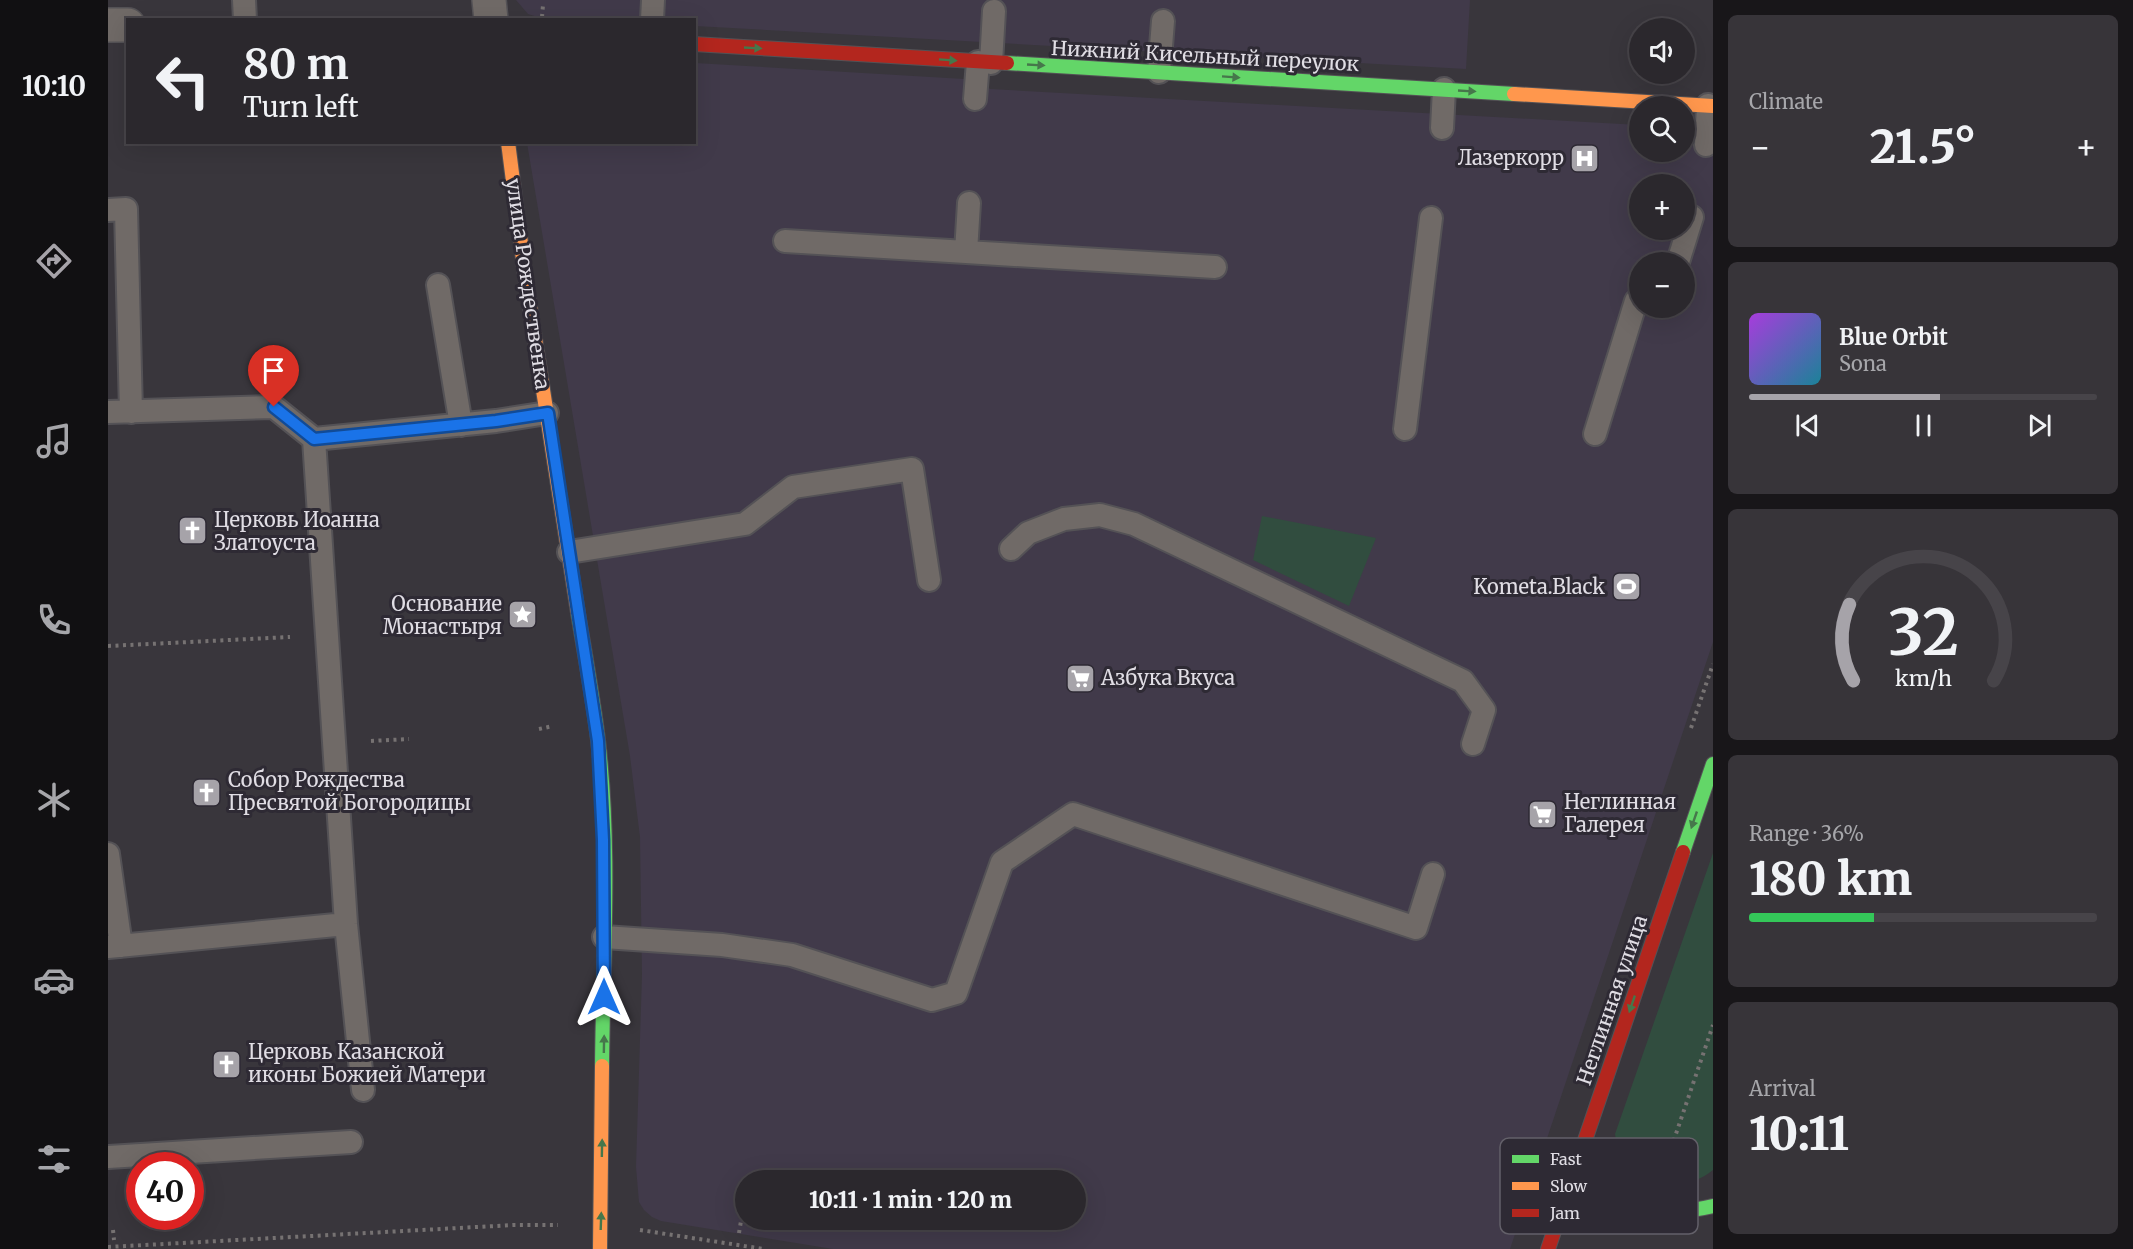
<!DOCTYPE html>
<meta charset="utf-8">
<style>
:root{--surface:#2b282d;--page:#373439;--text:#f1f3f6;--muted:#a6a6aa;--line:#474449;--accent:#a6a3a9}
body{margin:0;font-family:Merriweather,serif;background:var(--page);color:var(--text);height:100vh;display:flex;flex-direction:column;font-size:22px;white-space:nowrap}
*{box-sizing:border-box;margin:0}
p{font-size:20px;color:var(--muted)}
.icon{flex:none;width:33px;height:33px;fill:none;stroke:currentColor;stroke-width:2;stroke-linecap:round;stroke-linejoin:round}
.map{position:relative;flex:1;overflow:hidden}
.sheet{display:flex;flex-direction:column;gap:15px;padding:15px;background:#181619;width:420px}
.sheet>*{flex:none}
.guide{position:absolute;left:18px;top:18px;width:570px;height:126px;border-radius:0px;box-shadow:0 6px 24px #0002,0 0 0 2px var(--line);background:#2b282d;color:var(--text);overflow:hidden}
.buttons{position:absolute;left:1521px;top:18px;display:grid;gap:12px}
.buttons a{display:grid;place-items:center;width:66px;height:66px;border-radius:50%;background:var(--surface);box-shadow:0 6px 24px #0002,0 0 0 2px var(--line);font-size:30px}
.speed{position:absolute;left:18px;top:1152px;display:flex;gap:12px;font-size:30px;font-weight:700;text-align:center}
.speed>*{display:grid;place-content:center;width:78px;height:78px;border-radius:50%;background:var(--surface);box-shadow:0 6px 24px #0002,0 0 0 2px var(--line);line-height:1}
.speed .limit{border:9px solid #d22;background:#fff;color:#111}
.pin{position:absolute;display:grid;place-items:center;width:51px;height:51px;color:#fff;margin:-62px -26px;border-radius:50% 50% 50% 0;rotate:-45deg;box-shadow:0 0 6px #0007}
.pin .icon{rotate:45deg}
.me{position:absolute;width:66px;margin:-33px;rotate:0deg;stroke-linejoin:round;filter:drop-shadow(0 0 4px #0008)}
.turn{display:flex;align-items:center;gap:21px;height:126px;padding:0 18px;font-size:27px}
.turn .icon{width:78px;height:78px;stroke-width:2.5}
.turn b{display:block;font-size:42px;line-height:51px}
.big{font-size:45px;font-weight:800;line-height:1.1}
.sheet .tile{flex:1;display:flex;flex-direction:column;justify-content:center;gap:9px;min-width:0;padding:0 21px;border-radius:9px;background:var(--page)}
.sheet .dial{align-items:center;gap:0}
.dial svg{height:156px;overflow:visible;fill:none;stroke:var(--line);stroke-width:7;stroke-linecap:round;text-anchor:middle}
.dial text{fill:var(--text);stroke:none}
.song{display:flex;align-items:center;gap:18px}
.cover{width:72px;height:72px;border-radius:9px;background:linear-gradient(135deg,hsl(280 70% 55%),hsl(190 70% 35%))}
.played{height:6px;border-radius:3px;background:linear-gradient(90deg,var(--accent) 55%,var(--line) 55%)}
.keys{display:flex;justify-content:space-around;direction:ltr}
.heat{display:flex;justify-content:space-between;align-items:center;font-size:33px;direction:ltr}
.charge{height:9px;border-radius:4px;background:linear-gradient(90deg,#34c759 36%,var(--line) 0)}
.trip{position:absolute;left:627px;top:1170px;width:351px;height:60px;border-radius:30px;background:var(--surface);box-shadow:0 6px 24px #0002,0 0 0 2px var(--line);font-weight:800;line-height:60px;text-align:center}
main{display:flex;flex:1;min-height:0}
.tab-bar{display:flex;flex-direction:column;width:108px;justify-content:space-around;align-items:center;background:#111012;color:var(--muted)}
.tab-bar .icon{width:42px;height:42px}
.tab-bar .on{color:var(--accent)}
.tab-bar b{font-size:27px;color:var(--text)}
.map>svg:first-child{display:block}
.built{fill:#413a4a;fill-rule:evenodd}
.green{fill:#314d3f}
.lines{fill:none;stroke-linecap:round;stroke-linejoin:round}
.lane-casing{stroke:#545256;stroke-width:26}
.street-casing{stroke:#545256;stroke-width:36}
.fast-casing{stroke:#545256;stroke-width:16}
.slow-casing{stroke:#545256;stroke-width:16}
.jam-casing{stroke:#545256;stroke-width:16}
.path{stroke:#767272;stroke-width:4;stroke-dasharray:3 4.5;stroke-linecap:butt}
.lane{stroke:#706a67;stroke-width:22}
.street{stroke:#706a67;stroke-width:33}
.fast{stroke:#63d668;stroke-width:14}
.slow{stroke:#ff974d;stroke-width:14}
.jam{stroke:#b3261e;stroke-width:14}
.oneway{fill:#46774b}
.route-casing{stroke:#114b97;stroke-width:15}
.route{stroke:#1a73e8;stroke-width:10}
.labels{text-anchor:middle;stroke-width:6;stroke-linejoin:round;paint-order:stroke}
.street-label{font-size:20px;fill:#e0dde4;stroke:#2e2a34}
.poi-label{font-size:20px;fill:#e0dde4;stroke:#2e2a34;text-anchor:start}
.key{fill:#2e2a34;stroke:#636069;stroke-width:1.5}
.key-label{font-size:16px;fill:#e0dde4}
</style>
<main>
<nav class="tab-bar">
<b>10:10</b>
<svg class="icon on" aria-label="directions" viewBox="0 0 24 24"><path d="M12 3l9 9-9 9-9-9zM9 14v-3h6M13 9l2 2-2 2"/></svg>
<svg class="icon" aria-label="music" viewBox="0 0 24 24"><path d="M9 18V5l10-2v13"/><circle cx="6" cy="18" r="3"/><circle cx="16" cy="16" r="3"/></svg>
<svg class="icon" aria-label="phone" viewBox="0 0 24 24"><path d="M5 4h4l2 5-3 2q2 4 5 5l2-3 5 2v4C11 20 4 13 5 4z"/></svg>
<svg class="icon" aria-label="climate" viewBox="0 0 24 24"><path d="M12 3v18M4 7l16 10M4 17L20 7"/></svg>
<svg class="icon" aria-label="car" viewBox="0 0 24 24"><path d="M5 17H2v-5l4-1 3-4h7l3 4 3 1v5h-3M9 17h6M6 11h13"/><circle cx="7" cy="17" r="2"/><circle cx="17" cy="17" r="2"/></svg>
<svg class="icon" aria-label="filters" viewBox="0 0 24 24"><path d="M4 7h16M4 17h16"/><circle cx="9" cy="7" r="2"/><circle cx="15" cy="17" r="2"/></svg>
</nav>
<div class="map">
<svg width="1605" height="1249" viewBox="0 0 1605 1249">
<rect width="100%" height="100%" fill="#39363c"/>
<path class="built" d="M 408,0 L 1362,0 L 1358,69 L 587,26 L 586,20 L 430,17 L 420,14 Z
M 587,63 L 873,80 L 882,89 L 1531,125 L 1532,152 L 1576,152 L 1577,128 L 1605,129 L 1605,642 L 1402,1249 L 725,1249 L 553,1221 L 544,1217 L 536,1210 L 531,1202 L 528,1167 L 534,975 L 532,837 L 522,756 L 419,143 L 586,142 ZM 1532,184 L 1576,184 L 1576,230 L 1532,230 ZM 1532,262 L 1576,262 L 1576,308 L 1532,308 ZM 638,1180 L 968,1180 L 968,1220 L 638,1220 Z"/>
<path class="green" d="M 1154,516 L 1268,538 L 1241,606 L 1145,560 Z
M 1605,853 L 1605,1170 C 1570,1199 1513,1180 1507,1134 Z"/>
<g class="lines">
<defs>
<path id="lane" d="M 136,0 L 137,20
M 544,20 L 545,0
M 883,63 L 886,11
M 1051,72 L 1055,21
M 867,99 L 870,62
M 1334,128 L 1336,89
M 1598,145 L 1600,105
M 861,203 L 858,252 L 1107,267
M 0,210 L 18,209 L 23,412
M 677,241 L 858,252
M 1570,262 L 1584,217
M 330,285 L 353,425
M 0,412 L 166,407 L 206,439
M 1297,429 L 1323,218
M 1487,434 L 1528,301 L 1532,298
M 903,549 L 920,533 L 956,519 L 992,515 L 1026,524 L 1355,681 L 1376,710 L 1365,744
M 461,552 L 637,524 L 685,487 L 804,469 L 821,580
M 0,854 L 13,946
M 496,937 L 614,945 L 684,955 L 824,1000 L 848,993 L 894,862 L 965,814 L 1308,928 L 1325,874
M 0,947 L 238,924
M 255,1090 L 238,924 L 206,439 L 388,421 L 439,413
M 0,1157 L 243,1142"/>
<path id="street" d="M 381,0 L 383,20
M 0,25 L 20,25"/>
<path id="fast" d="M 899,63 L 1406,94
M 470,613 C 477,655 485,698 490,740 C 503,846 495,959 494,1066
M 1575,852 L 1605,764
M 1478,1140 C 1506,1199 1539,1222 1605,1206"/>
<path id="slow" d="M 1406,94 L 1605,106
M 400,142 L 417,275 L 470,613
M 492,1249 L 494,1066"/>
<path id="jam" d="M 586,44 L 899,63
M 1440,1249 L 1575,852"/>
</defs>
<use href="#lane" class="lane-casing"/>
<use href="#street" class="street-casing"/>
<use href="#fast" class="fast-casing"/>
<use href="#slow" class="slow-casing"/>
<use href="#jam" class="jam-casing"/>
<path class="path" d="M 434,17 L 435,5
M 0,646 L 182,637
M 1583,728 L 1605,664
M 431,729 L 445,726
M 263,741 L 301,739
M 1556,1169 L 1605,1025
M 5,1230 L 6,1240
M 532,1230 L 656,1249
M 631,1233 L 633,1221
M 0,1247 L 406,1225 L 450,1225"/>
<use href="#lane" class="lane"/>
<use href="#street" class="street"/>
<use href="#fast" class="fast"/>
<use href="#slow" class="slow"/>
<use href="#jam" class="jam"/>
</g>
<defs><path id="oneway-solid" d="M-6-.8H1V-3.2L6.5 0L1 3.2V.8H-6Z" transform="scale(1.5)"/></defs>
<g class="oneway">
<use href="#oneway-solid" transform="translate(645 48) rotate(3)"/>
<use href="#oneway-solid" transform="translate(840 60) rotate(4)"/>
<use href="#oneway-solid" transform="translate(928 65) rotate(3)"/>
<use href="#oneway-solid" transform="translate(1123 77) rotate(4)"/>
<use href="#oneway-solid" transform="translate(1359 91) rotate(3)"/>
<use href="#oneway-solid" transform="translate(1586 820) rotate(109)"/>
<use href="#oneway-solid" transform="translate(1524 1004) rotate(109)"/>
<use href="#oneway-solid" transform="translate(496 1044) rotate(-89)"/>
<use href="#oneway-solid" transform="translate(494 1148) rotate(-89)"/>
<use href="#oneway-solid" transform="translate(493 1221) rotate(-88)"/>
</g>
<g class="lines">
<defs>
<path id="route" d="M 166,407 L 206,439 L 388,421 L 440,413 L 490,741 L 495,840 L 496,997"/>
</defs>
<use href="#route" class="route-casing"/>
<use href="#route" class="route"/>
</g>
<defs>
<symbol id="hospital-square" viewBox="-11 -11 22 22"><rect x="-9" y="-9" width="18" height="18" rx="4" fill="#a6a3a9" stroke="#2e2a34"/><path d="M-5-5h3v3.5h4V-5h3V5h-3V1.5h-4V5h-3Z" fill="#fff"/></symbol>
<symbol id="church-square" viewBox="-11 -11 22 22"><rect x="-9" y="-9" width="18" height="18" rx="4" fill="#a6a3a9" stroke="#2e2a34"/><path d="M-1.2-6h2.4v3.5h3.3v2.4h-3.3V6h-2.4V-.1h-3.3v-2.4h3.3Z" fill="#fff"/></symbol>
<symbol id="stadium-square" viewBox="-11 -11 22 22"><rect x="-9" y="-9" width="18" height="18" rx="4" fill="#a6a3a9" stroke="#2e2a34"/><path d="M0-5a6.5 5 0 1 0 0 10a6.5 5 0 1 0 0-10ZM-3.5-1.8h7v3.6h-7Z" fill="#fff"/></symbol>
<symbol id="sight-square" viewBox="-11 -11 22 22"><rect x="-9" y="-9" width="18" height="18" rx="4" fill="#a6a3a9" stroke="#2e2a34"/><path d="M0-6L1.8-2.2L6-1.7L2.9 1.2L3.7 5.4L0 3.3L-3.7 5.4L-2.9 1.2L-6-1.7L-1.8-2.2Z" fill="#fff"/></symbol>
<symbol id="supermarket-square" viewBox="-11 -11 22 22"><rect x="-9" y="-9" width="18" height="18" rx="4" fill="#a6a3a9" stroke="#2e2a34"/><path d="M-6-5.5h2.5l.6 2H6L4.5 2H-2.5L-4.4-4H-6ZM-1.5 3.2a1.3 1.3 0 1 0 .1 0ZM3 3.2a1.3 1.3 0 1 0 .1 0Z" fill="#fff"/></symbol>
</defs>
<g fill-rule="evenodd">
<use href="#hospital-square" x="1460" y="142" width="33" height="33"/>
<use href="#church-square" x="68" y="514" width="33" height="33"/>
<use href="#stadium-square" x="1502" y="570" width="33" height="33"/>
<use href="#sight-square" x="398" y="598" width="33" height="33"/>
<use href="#supermarket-square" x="956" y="662" width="33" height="33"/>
<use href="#church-square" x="82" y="776" width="33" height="33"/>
<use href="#supermarket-square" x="1418" y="798" width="33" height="33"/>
<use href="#church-square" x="102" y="1048" width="33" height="33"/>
</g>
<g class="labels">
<g class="street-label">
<text transform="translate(1097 56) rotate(3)" y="7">Нижний Кисельный переулок</text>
<text transform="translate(420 284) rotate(82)" y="7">улица Рождественка</text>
<text transform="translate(1504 1000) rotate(-71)" y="7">Неглинная улица</text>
</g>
<g class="poi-label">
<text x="1456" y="165" text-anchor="end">Лазеркорр</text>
<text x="106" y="527">Церковь Иоанна<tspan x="106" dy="23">Златоуста</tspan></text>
<text x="1497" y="594" text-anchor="end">Kometa.Black</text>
<text x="394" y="611" text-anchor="end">Основание<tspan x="394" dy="23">Монастыря</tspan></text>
<text x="993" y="685">Азбука Вкуса</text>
<text x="120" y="787">Собор Рождества<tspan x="120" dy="23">Пресвятой Богородицы</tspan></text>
<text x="1456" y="809">Неглинная<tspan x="1456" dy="23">Галерея</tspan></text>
<text x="140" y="1059">Церковь Казанской<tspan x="140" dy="23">иконы Божией Матери</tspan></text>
</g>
</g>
<rect x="1392" y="1138" width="198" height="96" rx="9" class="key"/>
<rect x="1404" y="1155" width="27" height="8" fill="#63d668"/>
<rect x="1404" y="1182" width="27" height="8" fill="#ff974d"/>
<rect x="1404" y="1209" width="27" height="8" fill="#b3261e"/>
<g class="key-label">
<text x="1442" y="1165">Fast</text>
<text x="1442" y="1192">Slow</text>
<text x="1442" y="1219">Jam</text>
</g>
</svg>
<div class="buttons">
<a><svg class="icon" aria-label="sound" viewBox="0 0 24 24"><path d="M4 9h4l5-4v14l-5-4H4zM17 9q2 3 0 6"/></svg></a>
<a><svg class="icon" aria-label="search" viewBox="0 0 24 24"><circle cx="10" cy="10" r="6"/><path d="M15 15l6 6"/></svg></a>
<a>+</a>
<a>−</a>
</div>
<div class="speed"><div class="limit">40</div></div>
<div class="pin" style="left:166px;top:407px;background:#d93025"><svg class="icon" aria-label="arrive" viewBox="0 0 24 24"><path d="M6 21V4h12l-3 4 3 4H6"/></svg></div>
<svg class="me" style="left:496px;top:997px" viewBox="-20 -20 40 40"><path d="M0-17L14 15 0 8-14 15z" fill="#1a73e8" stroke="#fff" stroke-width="4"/></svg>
<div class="trip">10:11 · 1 min · 120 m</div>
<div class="guide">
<div class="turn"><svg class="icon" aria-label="left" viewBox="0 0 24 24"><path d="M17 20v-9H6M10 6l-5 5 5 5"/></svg><div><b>80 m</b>Turn left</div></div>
</div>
</div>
<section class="sheet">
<div class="tile"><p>Climate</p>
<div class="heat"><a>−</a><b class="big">21.5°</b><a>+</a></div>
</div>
<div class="tile">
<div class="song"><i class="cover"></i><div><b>Blue Orbit</b><p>Sona</p></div></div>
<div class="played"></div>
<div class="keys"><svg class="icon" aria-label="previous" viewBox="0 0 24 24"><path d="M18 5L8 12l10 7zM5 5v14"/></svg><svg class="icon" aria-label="pause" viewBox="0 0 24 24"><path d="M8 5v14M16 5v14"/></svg><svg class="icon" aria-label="next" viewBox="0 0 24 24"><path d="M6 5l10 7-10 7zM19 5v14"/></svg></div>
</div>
<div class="tile dial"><svg viewBox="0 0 100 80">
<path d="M14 69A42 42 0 1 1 86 69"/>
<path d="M14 69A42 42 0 0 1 12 30" stroke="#a6a3a9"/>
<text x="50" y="56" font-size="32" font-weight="700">32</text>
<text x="50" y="72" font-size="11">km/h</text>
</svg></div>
<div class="tile"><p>Range · 36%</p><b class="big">180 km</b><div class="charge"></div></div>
<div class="tile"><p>Arrival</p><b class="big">10:11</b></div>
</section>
</main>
